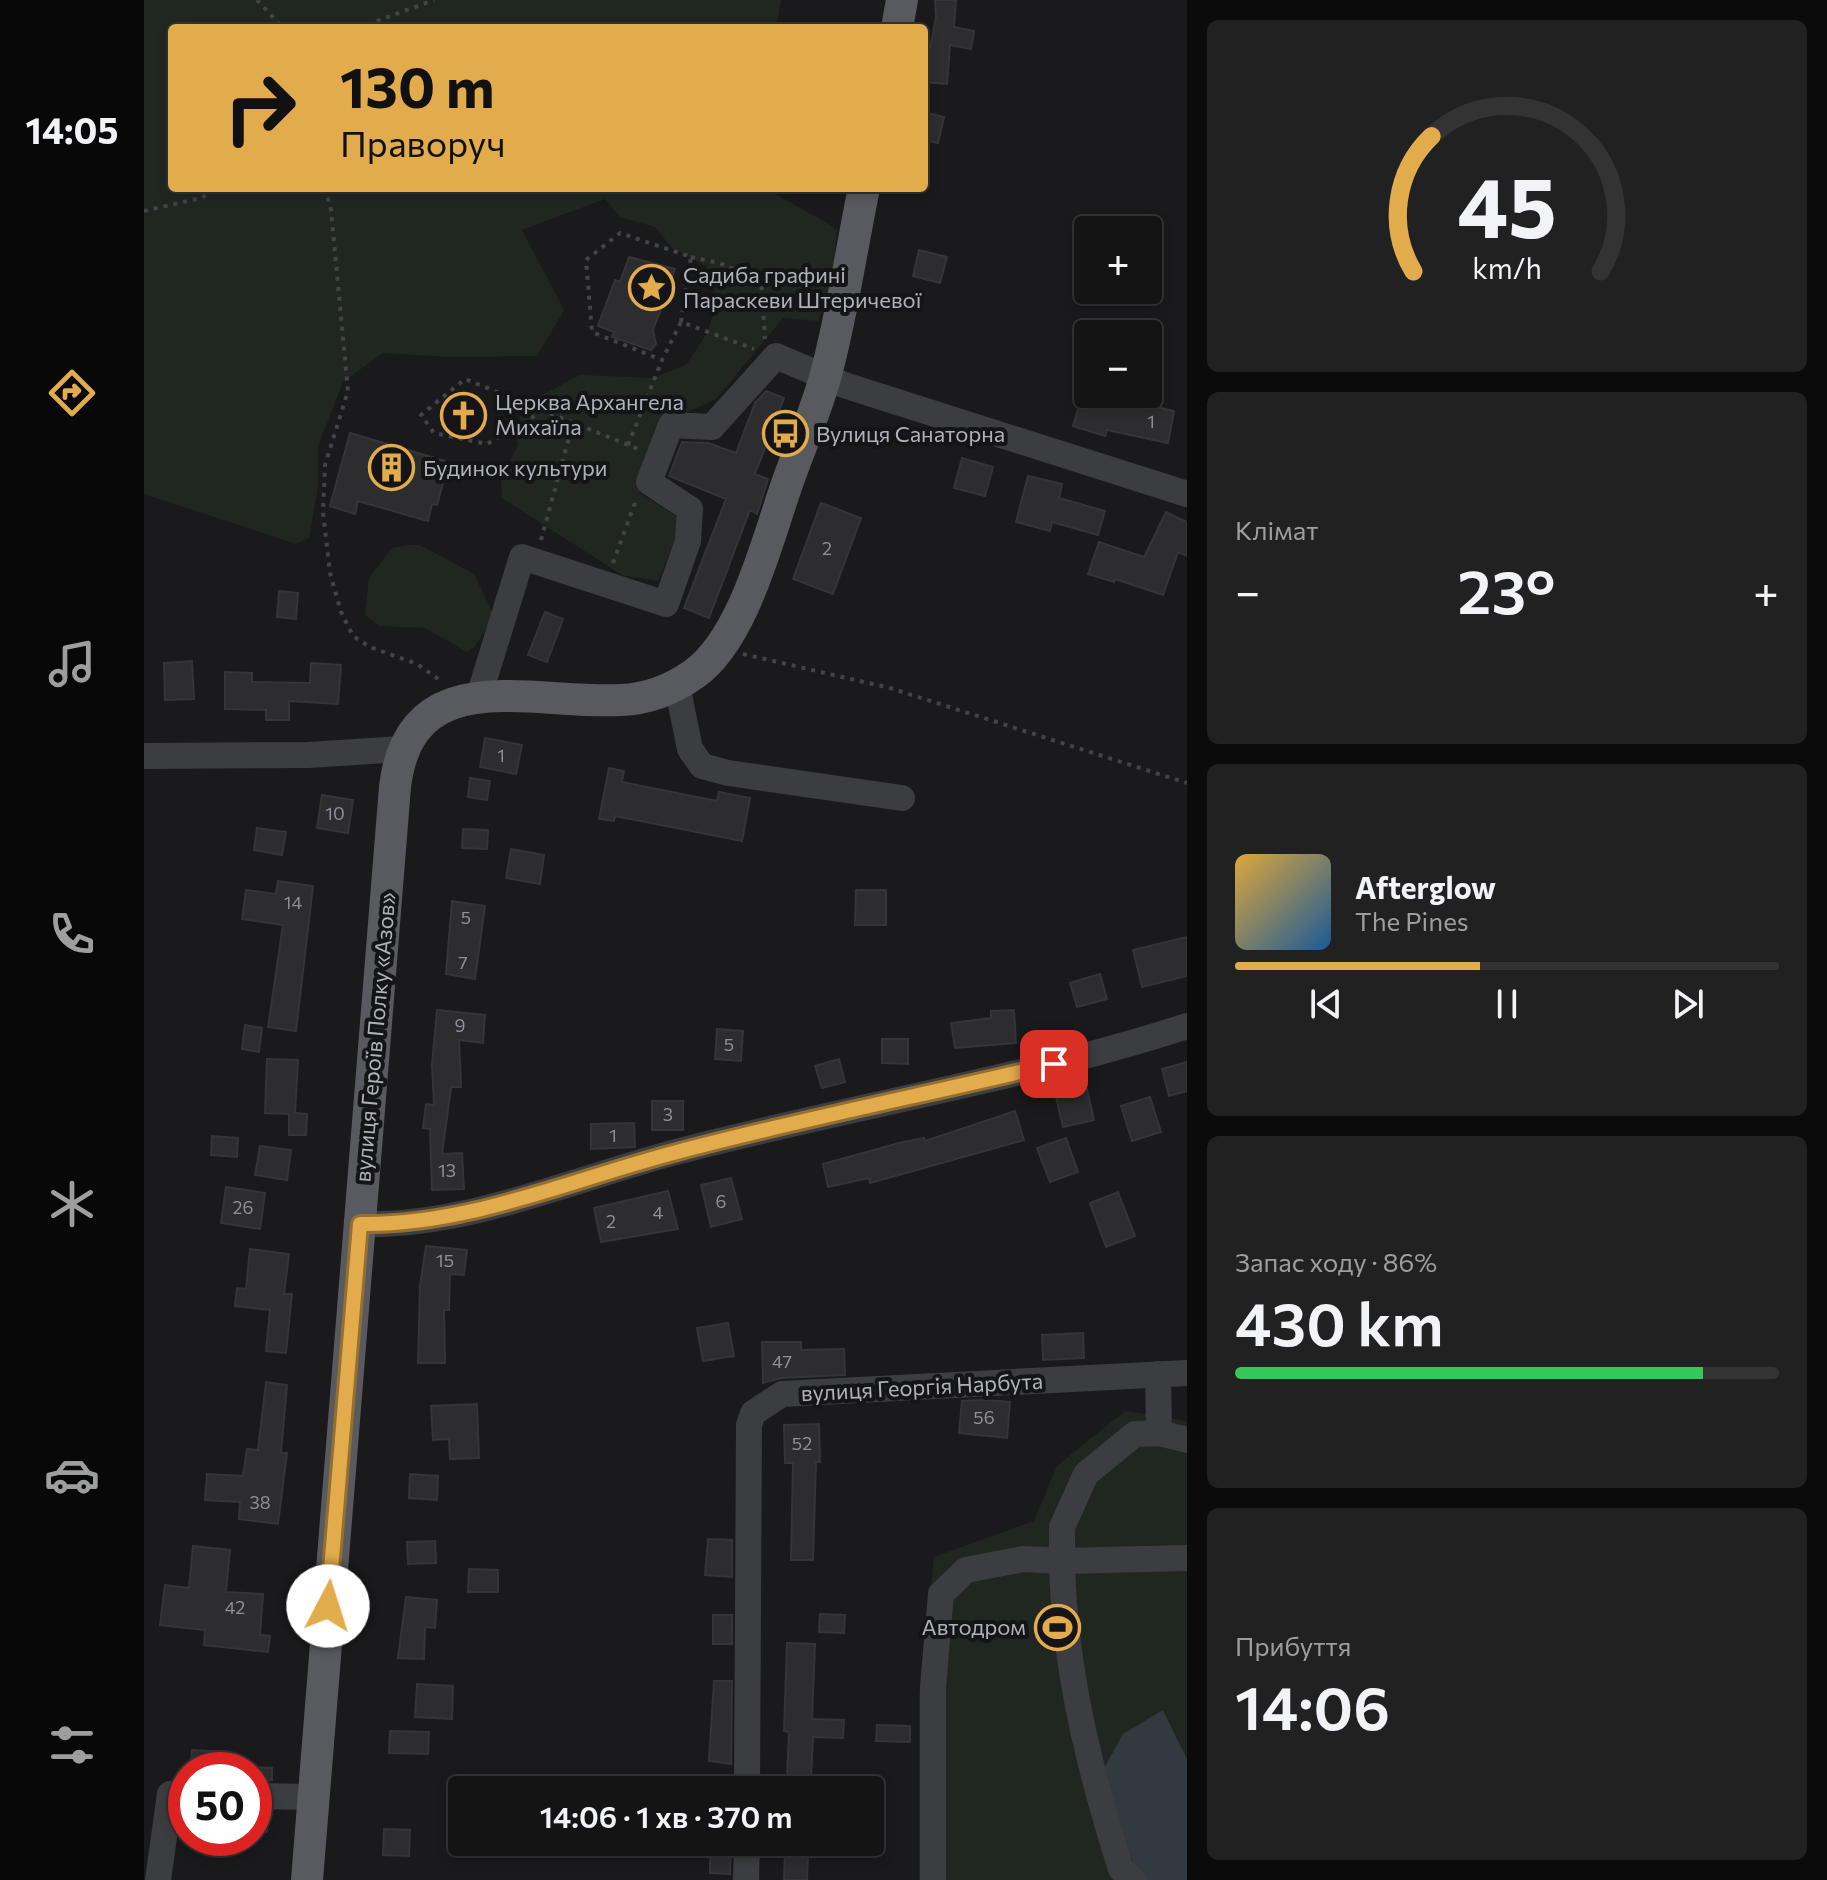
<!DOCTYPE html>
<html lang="uk">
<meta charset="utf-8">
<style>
:root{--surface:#141415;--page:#212122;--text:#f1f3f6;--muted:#9d9ea0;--line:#333334;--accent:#e2ab4c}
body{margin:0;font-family:Commissioner,sans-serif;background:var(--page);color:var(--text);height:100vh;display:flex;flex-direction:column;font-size:30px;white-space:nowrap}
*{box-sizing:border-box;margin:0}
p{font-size:26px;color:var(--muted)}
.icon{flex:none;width:44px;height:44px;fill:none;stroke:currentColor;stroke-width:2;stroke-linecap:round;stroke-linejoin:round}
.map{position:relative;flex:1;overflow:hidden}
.details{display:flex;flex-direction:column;gap:20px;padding:20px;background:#0b0b0c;width:640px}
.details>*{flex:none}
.banner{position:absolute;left:24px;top:24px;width:760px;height:168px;border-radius:8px;box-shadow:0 4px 12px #0003,0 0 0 2px var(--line);background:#e2ab4c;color:#111;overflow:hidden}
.fabs{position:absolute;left:930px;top:216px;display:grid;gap:16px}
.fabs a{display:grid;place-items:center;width:88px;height:88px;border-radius:8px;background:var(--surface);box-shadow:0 4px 12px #0003,0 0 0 2px var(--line);font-size:40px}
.speed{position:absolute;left:24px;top:1752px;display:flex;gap:16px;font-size:40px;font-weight:700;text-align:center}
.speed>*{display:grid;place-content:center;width:104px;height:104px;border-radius:50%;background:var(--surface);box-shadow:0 4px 12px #0003,0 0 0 2px var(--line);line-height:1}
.speed .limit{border:12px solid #d22;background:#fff;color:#111}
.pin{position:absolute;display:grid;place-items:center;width:68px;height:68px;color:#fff;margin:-34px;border-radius:16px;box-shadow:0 4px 12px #0006}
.me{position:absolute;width:88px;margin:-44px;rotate:5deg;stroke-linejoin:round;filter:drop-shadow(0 0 6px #0008)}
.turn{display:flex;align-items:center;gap:28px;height:168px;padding:0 40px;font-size:36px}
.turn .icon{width:104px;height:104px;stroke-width:2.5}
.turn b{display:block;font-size:56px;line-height:68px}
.big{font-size:60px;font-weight:600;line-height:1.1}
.details .widget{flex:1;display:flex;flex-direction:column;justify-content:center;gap:12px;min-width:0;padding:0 28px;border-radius:12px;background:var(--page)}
.details .dial{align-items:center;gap:0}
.dial svg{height:208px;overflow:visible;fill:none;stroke:var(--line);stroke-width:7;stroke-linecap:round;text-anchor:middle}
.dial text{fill:var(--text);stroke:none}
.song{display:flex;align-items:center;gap:24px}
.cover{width:96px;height:96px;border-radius:12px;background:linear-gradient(135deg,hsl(40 70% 55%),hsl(210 70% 35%))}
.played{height:8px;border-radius:4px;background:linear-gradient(90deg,var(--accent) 45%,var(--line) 45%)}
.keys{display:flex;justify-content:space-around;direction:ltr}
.heat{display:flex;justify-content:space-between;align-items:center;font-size:44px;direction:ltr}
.charge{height:12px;border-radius:6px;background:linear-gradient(90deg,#34c759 86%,var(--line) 0)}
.trip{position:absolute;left:304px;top:1776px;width:436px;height:80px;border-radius:8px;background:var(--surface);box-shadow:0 4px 12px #0003,0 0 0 2px var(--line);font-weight:600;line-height:80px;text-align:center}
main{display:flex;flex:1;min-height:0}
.menu{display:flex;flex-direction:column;width:144px;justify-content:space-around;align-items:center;background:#080808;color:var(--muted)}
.menu .icon{width:56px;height:56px}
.menu .selected{color:var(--accent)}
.menu b{font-size:36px;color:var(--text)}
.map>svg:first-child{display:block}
.green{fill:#202721}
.water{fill:#313a3f}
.building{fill:#2d2d30;stroke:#343538;stroke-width:2}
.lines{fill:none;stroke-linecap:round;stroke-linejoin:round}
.path{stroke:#424448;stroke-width:4;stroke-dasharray:4 6;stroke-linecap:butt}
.minor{stroke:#3c3d41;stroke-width:26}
.major{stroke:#585a60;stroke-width:32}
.route-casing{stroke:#936f31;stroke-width:20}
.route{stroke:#e2ab4c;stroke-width:14}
.labels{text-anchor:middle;stroke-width:8;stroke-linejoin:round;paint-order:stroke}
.number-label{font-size:18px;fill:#8d9097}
.poi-label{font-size:22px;fill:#aeb2ba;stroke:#151517;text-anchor:start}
.street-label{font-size:22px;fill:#aeb2ba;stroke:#151517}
</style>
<main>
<nav class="menu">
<b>14:05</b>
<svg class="icon selected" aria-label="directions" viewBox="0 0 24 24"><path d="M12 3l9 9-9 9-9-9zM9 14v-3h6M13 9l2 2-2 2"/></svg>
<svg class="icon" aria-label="music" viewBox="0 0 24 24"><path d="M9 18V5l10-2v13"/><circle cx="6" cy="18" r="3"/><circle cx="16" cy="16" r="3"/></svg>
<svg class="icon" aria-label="phone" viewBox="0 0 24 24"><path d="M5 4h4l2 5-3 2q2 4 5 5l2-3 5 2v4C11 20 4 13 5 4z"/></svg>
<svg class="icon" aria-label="climate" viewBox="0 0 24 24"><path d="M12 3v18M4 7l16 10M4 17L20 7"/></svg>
<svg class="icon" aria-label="car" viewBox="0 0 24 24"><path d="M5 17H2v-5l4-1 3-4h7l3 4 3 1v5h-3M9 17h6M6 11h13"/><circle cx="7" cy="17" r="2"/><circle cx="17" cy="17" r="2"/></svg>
<svg class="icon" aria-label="filters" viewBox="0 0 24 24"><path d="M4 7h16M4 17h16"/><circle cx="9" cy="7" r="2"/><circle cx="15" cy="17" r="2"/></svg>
</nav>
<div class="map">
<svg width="1043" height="1880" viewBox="0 0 1043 1880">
<rect width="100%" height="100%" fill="#1a1a1c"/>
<path class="green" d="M 0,0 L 637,0 L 632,28 L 28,28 L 28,188 L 621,188 L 693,229 L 688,287 L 674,321 L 639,318 L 572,399 L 524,421 L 510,436 L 495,493 L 539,520 L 514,581 L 478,575 L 358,498 L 357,478 L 374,445 L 369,427 L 390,399 L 436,375 L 510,378 L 543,364 L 563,333 L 574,300 L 562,266 L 528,248 L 511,227 L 476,217 L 461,199 L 378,230 L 420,310 L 393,356 L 307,357 L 239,353 L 199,382 L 174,446 L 174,487 L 165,538 L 152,544 L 0,494 Z
M 267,545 L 276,545 L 330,574 L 350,616 L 330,648 L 323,652 L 281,628 L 235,626 L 221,615 L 225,578 L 248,548 Z
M 981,1411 L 1043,1421 L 1043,1759 L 1019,1710 L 996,1880 L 775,1880 L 775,1697 L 790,1557 L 890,1521 L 913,1466 Z"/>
<path class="water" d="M 1019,1710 L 1043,1759 L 1043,1880 L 996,1880 L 956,1776 L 979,1734 Z"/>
<path class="building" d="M 791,0 L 812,0 L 810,27 L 830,31 L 827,49 L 806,45 L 803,84 L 780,82 L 780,65 L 783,65 L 792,17 Z
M 780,112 L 800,117 L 794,143 L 780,140 Z
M 775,250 L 803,257 L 796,283 L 769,276 Z
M 485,257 L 531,269 L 527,280 L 530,296 L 518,307 L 509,330 L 512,344 L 507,350 L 468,337 L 470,332 L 454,326 L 471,280 L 476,282 Z
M 622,391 L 640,398 L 611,474 L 624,479 L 613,514 L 606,510 L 565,618 L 540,608 L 582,499 L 525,476 L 538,442 L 564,443 L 592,453 L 611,403 Z
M 939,393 L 988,408 L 990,402 L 1030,411 L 1024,443 L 963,430 L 961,436 L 929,426 Z
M 309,396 L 336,401 L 330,434 L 303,429 Z
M 206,433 L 301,461 L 297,475 L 301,476 L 293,505 L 288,504 L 284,521 L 214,501 L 211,514 L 186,506 Z
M 818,458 L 849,467 L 841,496 L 810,488 Z
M 884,476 L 918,484 L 915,498 L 961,511 L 954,535 L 908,522 L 906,531 L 872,522 Z
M 677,503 L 717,518 L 689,594 L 649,579 Z
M 1022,512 L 1043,522 L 1043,556 L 1034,552 L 1019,595 L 971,579 L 970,582 L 944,574 L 955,542 L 1000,557 Z
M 135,591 L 154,593 L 152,619 L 133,617 Z
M 401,612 L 419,619 L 403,662 L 384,655 Z
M 48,661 L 50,699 L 21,700 L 20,663 Z
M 167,663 L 197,665 L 194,704 L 145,701 L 145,720 L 122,720 L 122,710 L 81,709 L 81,672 L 108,673 L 108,682 L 166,683 Z
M 341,738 L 378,745 L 372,774 L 336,767 Z
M 465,768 L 480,771 L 478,782 L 573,801 L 575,792 L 606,798 L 598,841 L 471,816 L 470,821 L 455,819 Z
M 326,778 L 346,781 L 343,800 L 324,797 Z
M 178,795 L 209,800 L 204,833 L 173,828 Z
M 113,828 L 142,832 L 138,855 L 110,850 Z
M 319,829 L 344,830 L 343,849 L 318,848 Z
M 367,849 L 400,855 L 396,884 L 362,878 Z
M 134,881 L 169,886 L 152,1031 L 124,1027 L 139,925 L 98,919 L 102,890 L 132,894 Z
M 712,890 L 742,890 L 742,925 L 711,925 Z
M 308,901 L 341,906 L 331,979 L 302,974 Z
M 1043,937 L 1043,976 L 998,987 L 989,950 Z
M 956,974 L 963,999 L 933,1007 L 926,983 Z
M 293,1010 L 341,1015 L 339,1043 L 315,1040 L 317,1087 L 307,1087 L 298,1154 L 318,1153 L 320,1189 L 288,1190 L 286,1129 L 279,1128 L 282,1104 L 290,1105 L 288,1064 Z
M 870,1010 L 872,1043 L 811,1048 L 807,1023 L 847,1018 L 847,1011 Z
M 101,1025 L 118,1028 L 115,1052 L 98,1049 Z
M 573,1029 L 599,1031 L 597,1061 L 571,1059 Z
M 738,1039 L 764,1039 L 764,1064 L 738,1063 Z
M 123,1059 L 154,1060 L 151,1113 L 163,1114 L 162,1135 L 145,1135 L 145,1114 L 121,1113 Z
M 695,1059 L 701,1082 L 678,1088 L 671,1066 Z
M 1043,1062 L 1043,1091 L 1025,1096 L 1018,1069 Z
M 943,1089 L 950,1120 L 919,1127 L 912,1097 Z
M 1006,1097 L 1017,1132 L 988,1141 L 977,1106 Z
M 508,1101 L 539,1101 L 539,1130 L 508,1130 Z
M 871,1111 L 880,1140 L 726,1183 L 725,1178 L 684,1187 L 679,1164 L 755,1143 L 780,1138 L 781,1141 Z
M 490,1123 L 491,1147 L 447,1149 L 447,1124 Z
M 68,1136 L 94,1138 L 93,1157 L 67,1155 Z
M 922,1138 L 934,1172 L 906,1182 L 893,1148 Z
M 116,1146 L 147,1150 L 143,1180 L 111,1175 Z
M 587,1178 L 598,1219 L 567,1227 L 557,1185 Z
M 82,1187 L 121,1193 L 116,1229 L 77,1223 Z
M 524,1191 L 534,1229 L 457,1242 L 450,1208 Z
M 974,1192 L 991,1236 L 962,1247 L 946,1203 Z
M 282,1246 L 323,1250 L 320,1275 L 306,1274 L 305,1310 L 300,1310 L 301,1363 L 274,1363 L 276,1286 Z
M 106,1249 L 145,1254 L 140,1294 L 148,1294 L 142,1353 L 122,1351 L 126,1310 L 91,1306 L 93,1288 L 102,1289 Z
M 584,1323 L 590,1356 L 559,1361 L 553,1328 Z
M 939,1333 L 940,1358 L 899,1360 L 898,1335 Z
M 618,1342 L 657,1342 L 657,1350 L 700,1349 L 701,1375 L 637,1378 L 619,1383 Z
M 122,1382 L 143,1385 L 137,1453 L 143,1453 L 134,1524 L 95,1519 L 96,1502 L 61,1500 L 63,1474 L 99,1476 L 103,1449 L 114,1450 Z
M 839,1400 L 866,1402 L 863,1438 L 815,1433 L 818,1401 Z
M 333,1404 L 335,1458 L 306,1459 L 305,1439 L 289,1440 L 287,1406 Z
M 675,1424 L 676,1462 L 672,1462 L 669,1560 L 647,1560 L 649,1463 L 641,1463 L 640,1425 Z
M 266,1474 L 294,1476 L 293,1500 L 265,1498 Z
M 564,1539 L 588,1540 L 588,1577 L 561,1575 Z
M 291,1541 L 292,1563 L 264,1564 L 263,1542 Z
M 49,1546 L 86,1550 L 82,1592 L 119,1594 L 116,1635 L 126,1636 L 124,1652 L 60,1645 L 61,1630 L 16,1625 L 21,1585 L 45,1588 Z
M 325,1569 L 354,1570 L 354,1592 L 324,1592 Z
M 262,1597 L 293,1600 L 291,1628 L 281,1627 L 280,1659 L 254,1658 Z
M 676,1614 L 701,1615 L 700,1633 L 675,1632 Z
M 569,1615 L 588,1615 L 588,1644 L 569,1644 Z
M 643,1643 L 671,1644 L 668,1719 L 700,1720 L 699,1738 L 669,1737 L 667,1779 L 643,1778 L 645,1732 L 640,1731 Z
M 570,1681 L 588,1681 L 587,1764 L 565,1761 Z
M 273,1684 L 309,1686 L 308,1719 L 271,1717 Z
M 733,1725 L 766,1726 L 766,1742 L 732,1741 Z
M 246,1731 L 285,1732 L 284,1754 L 245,1753 Z
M 48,1750 L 85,1752 L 84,1770 L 47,1770 Z
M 110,1767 L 128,1768 L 128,1780 L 110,1780 Z
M 110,1812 L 124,1812 L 123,1832 L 110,1832 Z
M 240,1829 L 266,1830 L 265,1856 L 239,1855 Z
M 566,1845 L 587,1845 L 586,1874 L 566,1873 Z
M 641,1853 L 664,1854 L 663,1880 L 640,1880 Z"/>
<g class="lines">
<path class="path" d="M 113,0 L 139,28
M 214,28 L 290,0
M 181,188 L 187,210 L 204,391 L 181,465 L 179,512 L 186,573 L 197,612 L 209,636 L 226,647 L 273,664 L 297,681
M 0,211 L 57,198 L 74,188
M 547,257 L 575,263 L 617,280 L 621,339
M 537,322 L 547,257 L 476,233 L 442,260 L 448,332 L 518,360 L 537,322 L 610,349
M 399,411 L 343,444 L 290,433 L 277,415 L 321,379 L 494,449
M 484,445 L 518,360
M 397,540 L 429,423
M 469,563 L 492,500
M 599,654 L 746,688 L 1043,783"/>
<path class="minor" d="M 533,685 L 546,749 L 558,766 L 584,773 L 758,798
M 335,696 L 378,557 L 522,604 L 544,541 L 546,509 L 505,482 L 527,425 L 568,427 L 632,356 L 700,385 L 1043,494
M 0,756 L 164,755 L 258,749
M 216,1224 C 324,1227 429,1179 532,1152 C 702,1107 876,1080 1043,1026
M 1014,1374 L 1015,1433
M 603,1790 L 605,1425 L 609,1413 L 638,1394 L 1043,1373
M 110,1796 L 168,1797
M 14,1880 L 26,1794 L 42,1795
M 602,1880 L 603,1842
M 789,1880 L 789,1687 L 797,1594 L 822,1570 L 879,1559 L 918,1561 L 918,1527 L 942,1474 L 991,1434 L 1015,1433 L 1043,1440
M 989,1880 L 977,1869 C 945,1768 920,1667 918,1561 L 1043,1558"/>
<path class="major" d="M 753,28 L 758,0
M 163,1880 L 251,787 C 266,659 388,705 477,700 C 503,699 529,689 550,674 C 600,639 624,537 644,481 C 656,447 671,413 681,378 C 698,316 707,251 720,188"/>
</g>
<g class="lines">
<defs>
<path id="route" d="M 184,1606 L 216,1224 C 324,1226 429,1179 533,1152 C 657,1119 785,1094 910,1064"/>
</defs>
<use href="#route" class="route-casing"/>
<use href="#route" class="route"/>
</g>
<defs>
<symbol id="sight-ring" viewBox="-11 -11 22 22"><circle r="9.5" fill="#151517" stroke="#e2ab4c" stroke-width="1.5"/><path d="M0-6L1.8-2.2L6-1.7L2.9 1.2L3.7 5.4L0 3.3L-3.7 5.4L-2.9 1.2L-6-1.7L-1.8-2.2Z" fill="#e2ab4c"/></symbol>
<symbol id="church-ring" viewBox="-11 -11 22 22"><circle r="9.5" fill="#151517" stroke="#e2ab4c" stroke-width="1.5"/><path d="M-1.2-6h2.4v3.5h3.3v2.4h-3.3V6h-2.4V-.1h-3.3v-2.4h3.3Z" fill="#e2ab4c"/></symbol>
<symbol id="bus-ring" viewBox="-11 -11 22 22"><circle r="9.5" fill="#151517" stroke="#e2ab4c" stroke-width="1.5"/><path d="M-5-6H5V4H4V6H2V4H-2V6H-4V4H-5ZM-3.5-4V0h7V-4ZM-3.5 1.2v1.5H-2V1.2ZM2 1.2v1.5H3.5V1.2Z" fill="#e2ab4c"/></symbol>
<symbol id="building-ring" viewBox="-11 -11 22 22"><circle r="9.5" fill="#151517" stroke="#e2ab4c" stroke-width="1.5"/><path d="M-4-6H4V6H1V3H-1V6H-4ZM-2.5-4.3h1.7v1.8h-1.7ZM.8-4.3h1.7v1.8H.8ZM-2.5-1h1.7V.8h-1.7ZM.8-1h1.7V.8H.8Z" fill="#e2ab4c"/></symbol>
<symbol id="stadium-ring" viewBox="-11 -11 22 22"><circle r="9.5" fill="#151517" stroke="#e2ab4c" stroke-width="1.5"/><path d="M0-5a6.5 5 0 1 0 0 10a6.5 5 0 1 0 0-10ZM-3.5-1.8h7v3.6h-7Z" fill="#e2ab4c"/></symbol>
</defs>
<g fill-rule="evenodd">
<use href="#sight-ring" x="482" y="262" width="51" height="51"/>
<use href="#church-ring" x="294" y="390" width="51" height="51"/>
<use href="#bus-ring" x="616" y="408" width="51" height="51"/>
<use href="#building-ring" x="222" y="442" width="51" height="51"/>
<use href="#stadium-ring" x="888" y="1602" width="51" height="51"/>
</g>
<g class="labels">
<g class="number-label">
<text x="1007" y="428">1</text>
<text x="683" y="555">2</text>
<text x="357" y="762">1</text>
<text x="191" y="820">10</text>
<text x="149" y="909">14</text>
<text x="322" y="924">5</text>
<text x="319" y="969">7</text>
<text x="316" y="1032">9</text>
<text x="585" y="1051">5</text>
<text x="524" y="1121">3</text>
<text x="469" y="1142">1</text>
<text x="303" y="1177">13</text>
<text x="577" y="1208">6</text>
<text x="99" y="1214">26</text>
<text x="514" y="1219">4</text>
<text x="467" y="1228">2</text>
<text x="301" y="1267">15</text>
<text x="638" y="1368">47</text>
<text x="840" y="1424">56</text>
<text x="658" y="1450">52</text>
<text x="116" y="1509">38</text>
<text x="91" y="1614">42</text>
</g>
<g class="poi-label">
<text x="539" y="283">Садиба графині<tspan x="539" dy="25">Параскеви Штеричевої</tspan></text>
<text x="351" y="410">Церква Архангела<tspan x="351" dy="25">Михаїла</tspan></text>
<text x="672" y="442">Вулиця Санаторна</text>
<text x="279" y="476">Будинок культури</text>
<text x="882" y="1635" text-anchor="end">Автодром</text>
</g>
<g class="street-label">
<text transform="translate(231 1037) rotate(-85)" y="8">вулиця Героїв Полку «Азов»</text>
<text transform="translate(778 1387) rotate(-3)" y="8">вулиця Георгія Нарбута</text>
</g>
</g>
</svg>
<div class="fabs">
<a>+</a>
<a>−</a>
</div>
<div class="speed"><div class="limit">50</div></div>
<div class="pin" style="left:910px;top:1064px;background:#d93025"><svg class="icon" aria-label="arrive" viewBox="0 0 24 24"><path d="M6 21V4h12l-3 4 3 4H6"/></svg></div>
<svg class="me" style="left:184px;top:1606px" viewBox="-20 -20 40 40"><circle r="19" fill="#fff"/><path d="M0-13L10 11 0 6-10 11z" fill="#e2ab4c"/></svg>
<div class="trip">14:06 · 1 хв · 370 m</div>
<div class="banner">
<div class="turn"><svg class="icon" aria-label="right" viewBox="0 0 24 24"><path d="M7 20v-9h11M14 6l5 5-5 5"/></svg><div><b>130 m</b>Праворуч</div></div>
</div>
</div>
<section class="details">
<div class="widget dial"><svg viewBox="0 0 100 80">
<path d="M14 69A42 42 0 1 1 86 69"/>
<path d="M14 69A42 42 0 0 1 21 17" stroke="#e2ab4c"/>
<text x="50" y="56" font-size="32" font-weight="700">45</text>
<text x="50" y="72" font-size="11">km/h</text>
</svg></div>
<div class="widget"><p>Клімат</p>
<div class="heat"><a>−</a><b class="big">23°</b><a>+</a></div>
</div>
<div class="widget">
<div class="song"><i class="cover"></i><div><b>Afterglow</b><p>The Pines</p></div></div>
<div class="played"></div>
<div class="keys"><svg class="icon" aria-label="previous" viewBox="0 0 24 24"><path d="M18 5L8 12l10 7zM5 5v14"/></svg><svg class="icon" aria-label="pause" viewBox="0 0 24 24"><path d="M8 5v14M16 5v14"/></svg><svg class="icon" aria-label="next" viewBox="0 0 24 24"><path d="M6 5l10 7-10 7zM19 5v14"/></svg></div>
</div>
<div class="widget"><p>Запас ходу · 86%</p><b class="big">430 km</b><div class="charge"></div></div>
<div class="widget"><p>Прибуття</p><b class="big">14:06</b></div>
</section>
</main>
